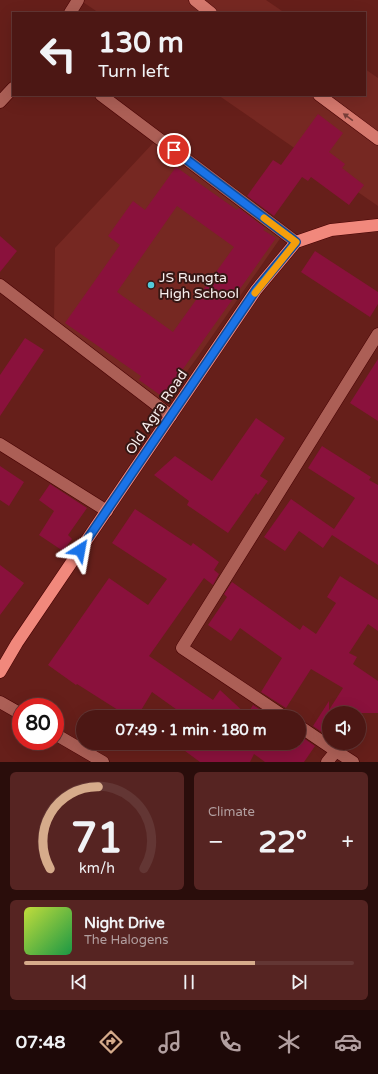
<!DOCTYPE html>
<meta charset="utf-8">
<style>
:root{--surface:#4c1714;--page:#562422;--text:#f1f3f6;--muted:#b29fa0;--line:#633634;--accent:#d6ab8b}
body{margin:0;font-family:"Varela Round",sans-serif;background:var(--page);color:var(--text);height:100vh;display:flex;flex-direction:column;font-size:15px;white-space:nowrap}
*{box-sizing:border-box;margin:0}
p{font-size:13px;color:var(--muted)}
.icon{flex:none;width:22px;height:22px;fill:none;stroke:currentColor;stroke-width:2;stroke-linecap:round;stroke-linejoin:round}
.map{position:relative;height:762px;overflow:hidden}
.drawer{display:flex;flex-direction:column;gap:10px;padding:10px;background:#2a0d0b;flex:1}
.drawer>*{flex:none}
.top-card{position:absolute;left:12px;top:12px;width:354px;height:84px;border-radius:0px;box-shadow:0 4px 16px #0002,0 0 0 1px var(--line);background:#4c1714;color:var(--text);overflow:hidden}
.tools{position:absolute;left:322px;top:706px;display:grid;gap:8px}
.tools a{display:grid;place-items:center;width:44px;height:44px;border-radius:50%;background:var(--surface);box-shadow:0 4px 16px #0002,0 0 0 1px var(--line);font-size:20px}
.speed{position:absolute;left:12px;top:698px;display:flex;gap:8px;font-size:20px;font-weight:700;text-align:center}
.speed>*{display:grid;place-content:center;width:52px;height:52px;border-radius:50%;background:var(--surface);box-shadow:0 4px 16px #0002,0 0 0 1px var(--line);line-height:1}
.speed .limit{border:6px solid #d22;background:#fff;color:#111}
.pin{position:absolute;display:grid;place-items:center;width:34px;height:34px;color:#fff;margin:-17px;border:2px solid #fff;border-radius:50%;box-shadow:0 1px 4px #0007}
.me{position:absolute;width:44px;margin:-22px;rotate:34deg;stroke-linejoin:round;filter:drop-shadow(0 0 3px #0008)}
.turn{display:flex;align-items:center;gap:14px;height:84px;padding:0 20px;font-size:18px}
.turn .icon{width:52px;height:52px;stroke-width:2.5}
.turn b{display:block;font-size:28px;line-height:34px}
.big{font-size:30px;font-weight:700;line-height:1.1}
.drawer .card{flex:1;display:flex;flex-direction:column;justify-content:center;gap:6px;min-width:0;padding:0 14px;border-radius:6px;background:var(--page)}
.drawer .dial{align-items:center;gap:0}
.dial svg{height:104px;overflow:visible;fill:none;stroke:var(--line);stroke-width:7;stroke-linecap:round;text-anchor:middle}
.dial text{fill:var(--text);stroke:none}
.song{display:flex;align-items:center;gap:12px}
.cover{width:48px;height:48px;border-radius:6px;background:linear-gradient(135deg,hsl(70 70% 55%),hsl(140 70% 35%))}
.played{height:4px;border-radius:2px;background:linear-gradient(90deg,var(--accent) 70%,var(--line) 70%)}
.keys{display:flex;justify-content:space-around;direction:ltr}
.heat{display:flex;justify-content:space-between;align-items:center;font-size:22px;direction:ltr}
.drawer .tiles{flex:1;display:grid;gap:10px;grid-template-columns:1fr 1fr}
.card:last-child{grid-column:span 2}
.trip{position:absolute;left:76px;top:710px;width:230px;height:40px;border-radius:20px;background:var(--surface);box-shadow:0 4px 16px #0002,0 0 0 1px var(--line);font-weight:700;line-height:40px;text-align:center}
.menu{display:flex;height:64px;justify-content:space-around;align-items:center;background:#1e0908;color:var(--muted)}
.menu .icon{width:28px;height:28px}
.menu .active{color:var(--accent)}
.menu b{font-size:18px;color:var(--text)}
.map>svg:first-child{display:block}
.built{fill:#762822}
.building{fill:#8a113c;fill-rule:evenodd}
.lines{fill:none;stroke-linecap:round;stroke-linejoin:round}
.street-casing{stroke:#470002;stroke-width:13}
.primary-casing{stroke:#470002;stroke-width:13}
.highway-casing{stroke:#470002;stroke-width:13}
.street{stroke:#ac5f56;stroke-width:12}
.primary{stroke:#d5786d;stroke-width:12}
.highway{stroke:#f1887c;stroke-width:12}
.oneway{fill:#763e38}
.route-casing{stroke:#114b97;stroke-width:10}
.route{stroke:#1a73e8;stroke-width:7}
.slow{stroke:#f59e0b;stroke-width:7}
.poi-dot{fill:#53cbdb;stroke:#371714;stroke-width:1.5}
.labels{text-anchor:middle;stroke-width:4;stroke-linejoin:round;paint-order:stroke}
.poi-label{font-size:14px;fill:#f8efee;stroke:#371714;text-anchor:start}
.street-label{font-size:14px;fill:#f8efee;stroke:#371714}
</style>
<div class="map">
<svg width="378" height="762" viewBox="0 0 378 762">
<rect width="100%" height="100%" fill="#661f1a"/>
<path class="built" d="M 80,0 L 266,0 L 285,13 L 99,13 Z
M 365,69 L 378,78 L 378,206 L 218,95 L 365,95 Z
M 155,141 L 286,230 L 199,355 L 164,403 L 54,321 L 55,248 Z"/>
<path class="building" d="M 318,114 L 343,133 L 329,152 L 345,164 L 342,168 L 364,185 L 349,205 L 311,177 L 308,181 L 302,177 L 274,216 L 247,196 L 273,160 L 281,165 Z
M 176,167 L 237,210 L 239,208 L 265,228 L 263,230 L 276,238 L 163,397 L 139,380 L 141,376 L 65,323 L 120,245 L 108,236 L 133,201 L 145,210 ZM 177,206 L 234,247 L 173,332 L 117,292 Z
M 0,236 L 17,251 L 0,272 Z
M 315,251 L 378,292 L 378,304 L 370,317 L 301,272 Z
M 25,338 L 44,350 L 0,416 L 0,375 Z
M 378,359 L 378,421 L 350,403 Z
M 256,418 L 285,438 L 260,476 L 268,481 L 258,495 L 256,493 L 228,533 L 187,505 L 189,501 L 154,475 L 175,456 L 212,481 Z
M 322,446 L 371,477 L 369,480 L 378,485 L 378,565 L 332,535 L 323,548 L 299,531 L 285,551 L 264,537 L 291,499 L 334,529 L 355,498 L 308,468 Z
M 0,466 L 24,482 L 9,506 L 0,500 Z
M 50,484 L 87,508 L 68,535 L 72,539 L 63,551 L 39,535 L 54,511 L 39,500 Z
M 135,509 L 191,546 L 193,543 L 219,562 L 214,570 L 219,574 L 213,585 L 204,578 L 149,656 L 213,700 L 220,690 L 247,715 L 253,705 L 272,717 L 187,717 L 152,692 L 137,717 L 129,717 L 77,684 L 76,685 L 48,665 L 109,578 L 148,605 L 167,579 L 112,543 Z
M 0,565 L 24,583 L 0,615 Z
M 340,576 L 378,600 L 378,631 L 368,624 L 349,653 L 357,657 L 353,664 L 378,681 L 378,713 L 329,713 L 329,737 L 313,726 L 329,701 L 329,710 L 343,688 L 311,669 L 286,708 L 261,692 L 282,658 L 240,628 L 231,641 L 208,625 L 227,597 L 224,594 L 232,582 L 300,630 L 303,625 L 316,634 L 336,603 L 327,597 Z
M 299,735 L 315,746 L 304,762 L 265,762 L 254,754 L 250,762 L 200,762 L 177,745 L 179,743 L 299,743 Z"/>
<g class="lines">
<defs>
<path id="street" d="M 70,13 L 78,0
M 101,95 L 296,242
M 0,102 L 13,88
M 0,285 L 171,416
M 0,444 L 107,511
M 0,702 L 21,714
M 285,717 L 182,648 L 378,334
M 299,726 L 336,751
M 55,734 L 103,762
M 327,762 L 336,751 L 353,762"/>
<path id="primary" d="M 195,0 L 211,13
M 319,95 L 378,139"/>
<path id="highway" d="M 0,672 L 17,643 L 256,290 L 296,242 L 331,230 L 378,225"/>
</defs>
<use href="#street" class="street-casing"/>
<use href="#primary" class="primary-casing"/>
<use href="#highway" class="highway-casing"/>
<use href="#street" class="street"/>
<use href="#primary" class="primary"/>
<use href="#highway" class="highway"/>
</g>
<defs><path id="oneway-solid" d="M-6-.8H1V-3.2L6.5 0L1 3.2V.8H-6Z"/></defs>
<use class="oneway" href="#oneway-solid" transform="translate(348 117) rotate(-144)"/>
<g class="lines">
<defs>
<path id="route" d="M 80,550 L 256,290 L 296,242 L 174,150"/>
</defs>
<use href="#route" class="route-casing"/>
<use href="#route" class="route"/>
<path class="slow" d="M 255,293 L 296,242 L 264,218"/>
</g>
<circle class="poi-dot" cx="151" cy="285" r="4"/>
<g class="labels">
<g class="poi-label">
<text x="159" y="282">JS Rungta<tspan x="159" dy="16">High School</tspan></text>
</g>
<g class="street-label">
<text transform="translate(156 412) rotate(-56)" y="5">Old Agra Road</text>
</g>
</g>
</svg>
<div class="tools">
<a><svg class="icon" aria-label="sound" viewBox="0 0 24 24"><path d="M4 9h4l5-4v14l-5-4H4zM17 9q2 3 0 6"/></svg></a>
</div>
<div class="speed"><div class="limit">80</div></div>
<div class="pin" style="left:174px;top:150px;background:#d93025"><svg class="icon" aria-label="arrive" viewBox="0 0 24 24"><path d="M6 21V4h12l-3 4 3 4H6"/></svg></div>
<svg class="me" style="left:80px;top:550px" viewBox="-20 -20 40 40"><path d="M0-17L14 15 0 8-14 15z" fill="#1a73e8" stroke="#fff" stroke-width="4"/></svg>
<div class="trip">07:49 · 1 min · 180 m</div>
<div class="top-card">
<div class="turn"><svg class="icon" aria-label="left" viewBox="0 0 24 24"><path d="M17 20v-9H6M10 6l-5 5 5 5"/></svg><div><b>130 m</b>Turn left</div></div>
</div>
</div>
<section class="drawer">
<div class="tiles">
<div class="card dial"><svg viewBox="0 0 100 80">
<path d="M14 69A42 42 0 1 1 86 69"/>
<path d="M14 69A42 42 0 0 1 51 6" stroke="#d6ab8b"/>
<text x="50" y="56" font-size="32" font-weight="700">71</text>
<text x="50" y="72" font-size="11">km/h</text>
</svg></div>
<div class="card"><p>Climate</p>
<div class="heat"><a>−</a><b class="big">22°</b><a>+</a></div>
</div>
<div class="card">
<div class="song"><i class="cover"></i><div><b>Night Drive</b><p>The Halogens</p></div></div>
<div class="played"></div>
<div class="keys"><svg class="icon" aria-label="previous" viewBox="0 0 24 24"><path d="M18 5L8 12l10 7zM5 5v14"/></svg><svg class="icon" aria-label="pause" viewBox="0 0 24 24"><path d="M8 5v14M16 5v14"/></svg><svg class="icon" aria-label="next" viewBox="0 0 24 24"><path d="M6 5l10 7-10 7zM19 5v14"/></svg></div>
</div>
</div>
</section>
<nav class="menu">
<b>07:48</b>
<svg class="icon active" aria-label="directions" viewBox="0 0 24 24"><path d="M12 3l9 9-9 9-9-9zM9 14v-3h6M13 9l2 2-2 2"/></svg>
<svg class="icon" aria-label="music" viewBox="0 0 24 24"><path d="M9 18V5l10-2v13"/><circle cx="6" cy="18" r="3"/><circle cx="16" cy="16" r="3"/></svg>
<svg class="icon" aria-label="phone" viewBox="0 0 24 24"><path d="M5 4h4l2 5-3 2q2 4 5 5l2-3 5 2v4C11 20 4 13 5 4z"/></svg>
<svg class="icon" aria-label="climate" viewBox="0 0 24 24"><path d="M12 3v18M4 7l16 10M4 17L20 7"/></svg>
<svg class="icon" aria-label="car" viewBox="0 0 24 24"><path d="M5 17H2v-5l4-1 3-4h7l3 4 3 1v5h-3M9 17h6M6 11h13"/><circle cx="7" cy="17" r="2"/><circle cx="17" cy="17" r="2"/></svg>
</nav>
